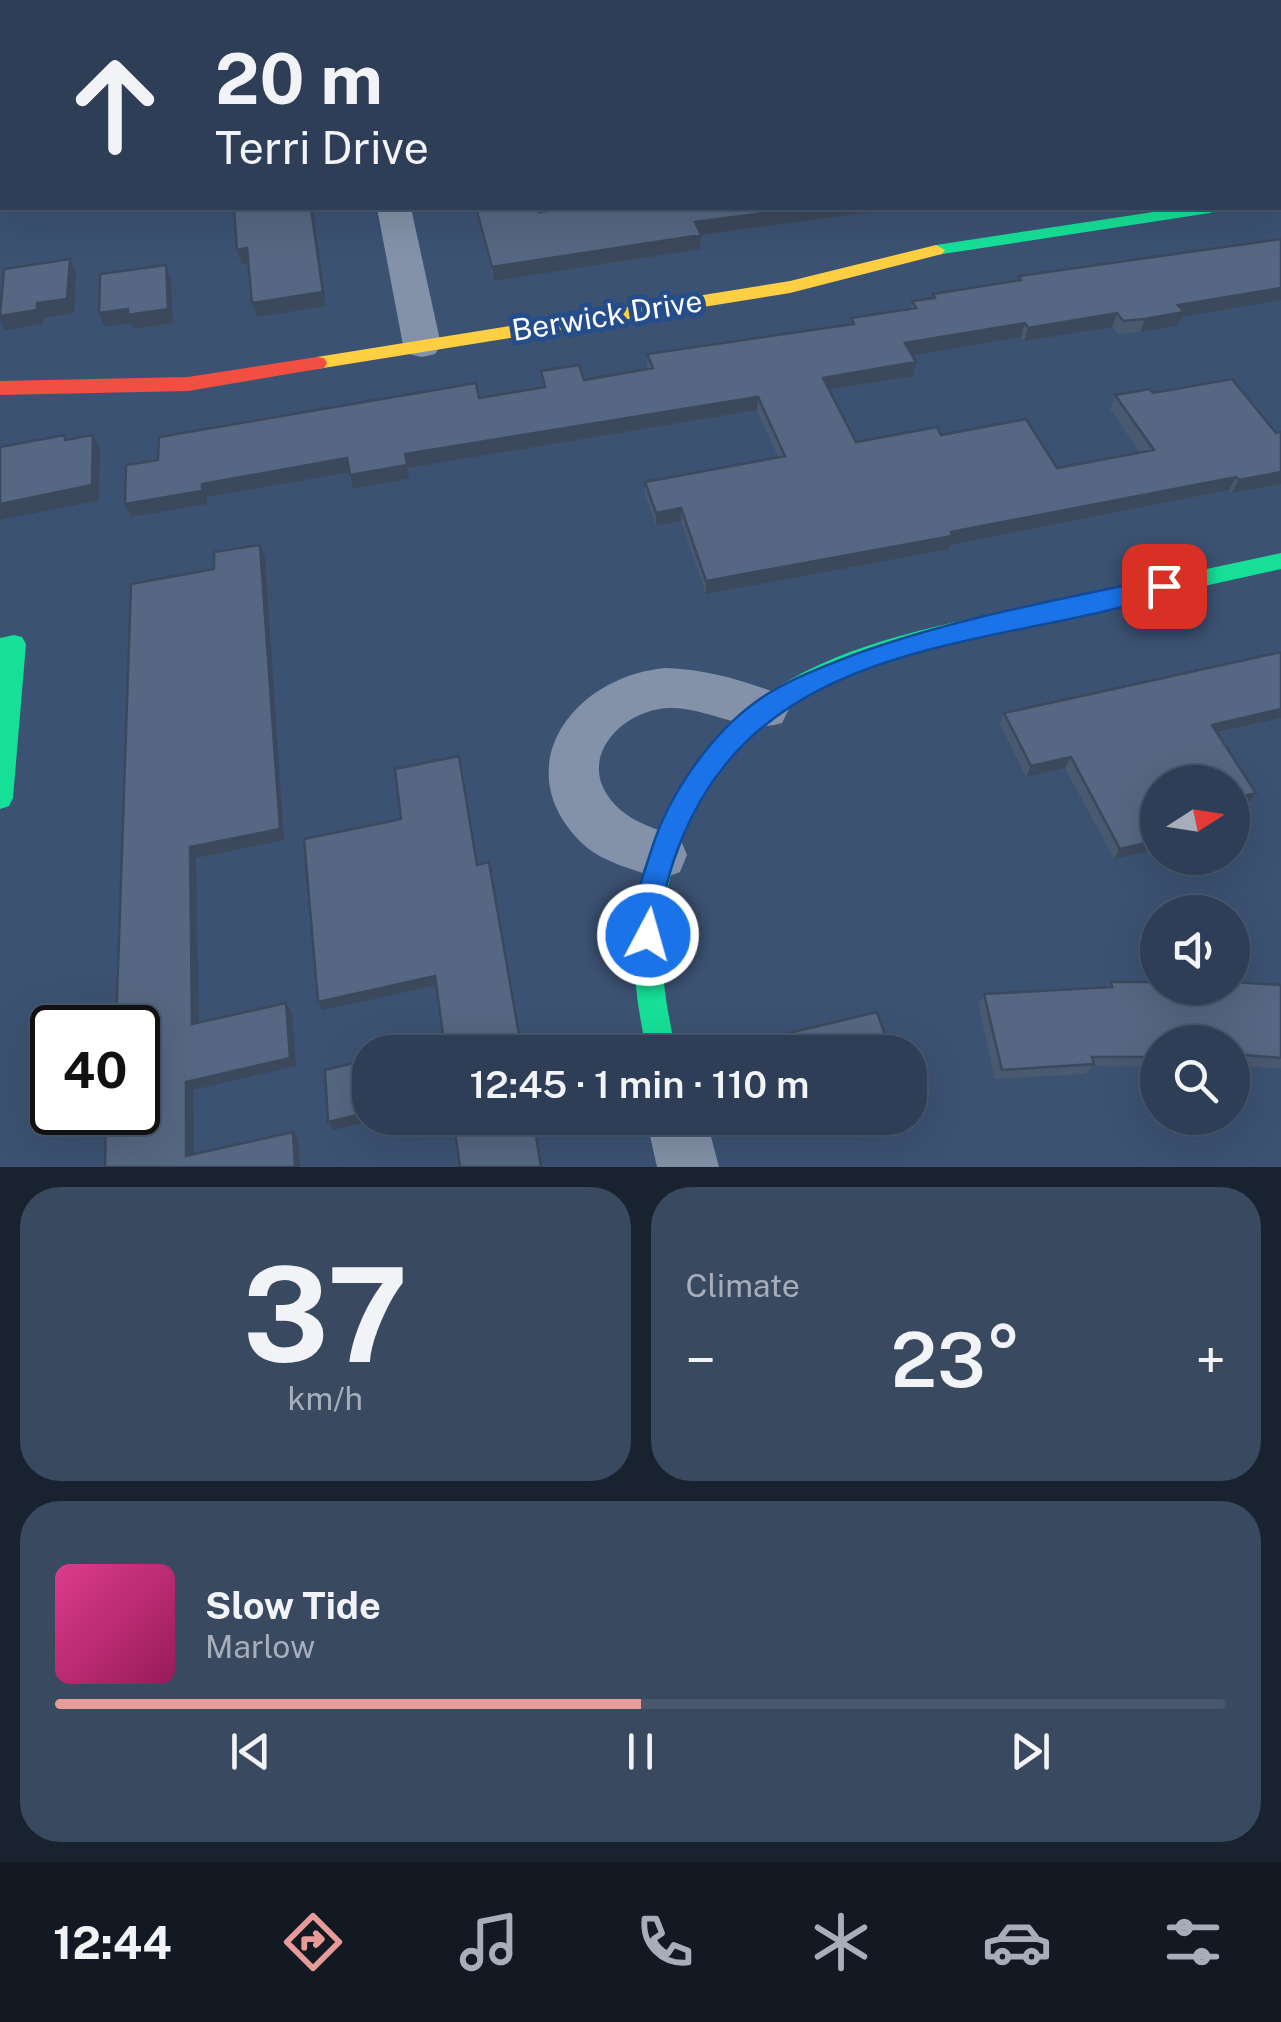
<!DOCTYPE html>
<meta charset="utf-8">
<style>
:root{--surface:#2d3e56;--page:#394960;--text:#f1f3f6;--muted:#a7aeb9;--line:#48576c;--accent:#e69b98}
body{margin:0;font-family:"Public Sans",sans-serif;background:var(--page);color:var(--text);height:100vh;display:flex;flex-direction:column;font-size:38px;white-space:nowrap}
*{box-sizing:border-box;margin:0}
p{font-size:32px;color:var(--muted)}
.icon{flex:none;width:55px;height:55px;fill:none;stroke:currentColor;stroke-width:2;stroke-linecap:round;stroke-linejoin:round}
.map{position:relative;height:1167px;overflow:hidden}
.drawer{display:flex;flex-direction:column;gap:20px;padding:20px;background:#19222f;flex:1}
.drawer>*{flex:none}
.banner{position:absolute;left:0px;top:0px;width:1282px;height:210px;box-shadow:0 10px 40px #0002,0 0 0 2px var(--line);background:#2d3e56;color:var(--text);overflow:hidden}
.needle{width:65px;rotate:78deg}
.controls{position:absolute;left:1140px;top:765px;display:grid;gap:20px}
.controls a{display:grid;place-items:center;width:110px;height:110px;border-radius:50%;background:var(--surface);box-shadow:0 10px 40px #0002,0 0 0 2px var(--line);font-size:50px}
.speed{position:absolute;left:30px;top:1005px;display:flex;gap:20px;font-size:50px;font-weight:700;text-align:center}
.speed>*{display:grid;place-content:center;width:130px;height:130px;border-radius:50%;background:var(--surface);box-shadow:0 10px 40px #0002,0 0 0 2px var(--line);line-height:1}
.speed .limit{border:5px solid #111;border-radius:15px;background:#fff;color:#111}
.pin{position:absolute;display:grid;place-items:center;width:85px;height:85px;color:#fff;margin:-42px;border-radius:20px;box-shadow:0 5px 15px #0006}
.me{position:absolute;width:110px;margin:-55px;rotate:6deg;stroke-linejoin:round;filter:drop-shadow(0 0 8px #0008)}
.turn{display:flex;align-items:center;gap:35px;height:210px;padding:0 50px;font-size:45px}
.turn .icon{width:130px;height:130px;stroke-width:2.5}
.turn b{display:block;font-size:70px;line-height:85px}
.big{font-size:75px;font-weight:600;line-height:1.1}
.drawer .tile{flex:1;display:flex;flex-direction:column;justify-content:center;gap:15px;min-width:0;padding:0 35px;border-radius:40px;background:var(--page)}
.drawer .dial{align-items:center;gap:0}
.dial b{font-size:130px;line-height:1}
.song{display:flex;align-items:center;gap:30px}
.cover{width:120px;height:120px;border-radius:15px;background:linear-gradient(135deg,hsl(330 70% 55%),hsl(330 70% 35%))}
.played{height:10px;border-radius:5px;background:linear-gradient(90deg,var(--accent) 50%,var(--line) 50%)}
.keys{display:flex;justify-content:space-around;direction:ltr}
.heat{display:flex;justify-content:space-between;align-items:center;font-size:55px;direction:ltr}
.drawer .tiles{flex:1;display:grid;gap:20px;grid-template-columns:1fr 1fr}
.tile:last-child{grid-column:span 2}
.trip{position:absolute;left:352px;top:1035px;width:575px;height:100px;border-radius:40px;background:var(--surface);box-shadow:0 10px 40px #0002,0 0 0 2px var(--line);font-weight:600;line-height:100px;text-align:center}
.tabs{display:flex;height:160px;justify-content:space-around;align-items:center;background:#121922;color:var(--muted)}
.tabs .icon{width:70px;height:70px}
.tabs .active{color:var(--accent)}
.tabs b{font-size:45px;color:var(--text)}
.map>svg:first-child{display:block}
.lines{fill:none;stroke-linecap:round;stroke-linejoin:round}
.street{fill:#8392a8;fill-rule:evenodd}
.fast{fill:#16e098;fill-rule:evenodd}
.slow{fill:#ffcf43;fill-rule:evenodd}
.jam{fill:#f24e42;fill-rule:evenodd}
.wall{fill:#495970}
.shaded-wall{fill:#3c485b}
.building{fill:#556782;stroke:#3c485b;stroke-width:2.5}
.route{fill:#1a73e8;stroke:#114b97;stroke-width:2.5}
.labels{text-anchor:middle;stroke-width:10;stroke-linejoin:round;paint-order:stroke}
.street-label{font-size:30px;fill:#fff;stroke:#254d8a}
</style>
<div class="map">
<svg width="1281" height="1167" viewBox="0 0 1281 1167">
<rect width="100%" height="100%" fill="#3c5273"/>
<g class="lines">
<path class="street" d="M 336,0 L 365,0 L 366,2 L 338,2 Z
M 712,0 L 744,0 L 745,2 L 714,2 Z
M 1034,0 L 1063,0 L 1064,2 L 1036,2 Z
M 1281,183 L 1281,204 L 1280,204 L 1280,183 Z
M 377,208 L 411,208 L 441,345 L 435,354 L 422,357 L 409,354 L 403,345 Z
M 666,668 C 706,669 745,681 782,695 L 789,709 L 782,723 C 748,735 707,707 670,708 C 628,708 578,752 608,796 C 625,821 652,827 680,838 L 687,855 L 680,872 L 661,879 C 636,870 604,863 584,845 C 504,770 572,676 666,668 Z
M 646,1118 L 706,1118 L 719,1167 L 657,1167 Z"/>
<path class="fast" d="M 1180,208 L 1219,208 L 1210,213 L 936,255 L 927,250 L 936,245 Z
M 1281,553 L 1281,569 C 1204,586 1128,603 1051,620 C 968,638 881,653 806,695 C 720,743 664,842 662,939 C 661,977 668,1015 676,1052 L 647,1052 C 639,1016 633,978 634,940 C 637,851 687,752 760,699 C 843,639 954,623 1052,602 C 1128,586 1205,569 1281,553 Z
M 14,635 L 22,637 L 26,644 L 13,798 L 9,806 L 0,809 L 0,638 Z"/>
<path class="slow" d="M 936,245 L 945,250 L 942,254 L 790,293 L 317,369 L 307,363 L 317,357 L 790,281 Z"/>
<path class="jam" d="M 317,357 L 324,358 L 327,363 L 324,368 L 188,391 L 0,395 L 0,381 L 188,377 Z"/>
</g>
<path class="wall" d="M 474,208 L 540,208 L 540,212 L 568,208 L 900,208 L 701,235 L 700,249 L 494,281 Z
M 1019,276 L 1182,317 L 1178,326 L 1140,332 L 1118,334 L 1112,327 L 1024,341 L 1021,337 L 912,355 L 913,376 L 829,390 L 856,442 L 941,435 L 1057,468 L 1140,453 L 1110,409 L 1115,395 L 1153,393 L 1276,433 L 1281,432 L 1281,484 L 1231,493 L 1229,490 L 950,545 L 949,549 L 706,594 L 681,521 L 656,526 L 645,495 L 645,482 L 778,457 L 757,410 L 408,468 L 410,478 L 353,489 L 349,472 L 207,497 L 207,504 L 131,517 L 125,504 L 158,460 L 479,398 L 542,388 L 541,371 L 584,380 L 647,369 L 647,354 L 850,325 L 851,318 L 910,309 L 912,301 L 932,298 L 933,294 L 1018,281 Z
M 1281,649 L 1281,718 L 1218,733 L 1256,793 L 1248,804 L 1232,807 L 1232,782 L 1158,782 L 1158,849 L 1114,859 L 1065,768 L 1026,777 L 1000,724 L 1004,713 L 1278,653 Z
M 1111,982 L 1281,985 L 1281,1069 L 1232,1065 L 1232,1042 L 1158,1042 L 1158,1067 L 1092,1066 L 1086,1074 L 995,1079 L 978,1004 L 984,994 L 1107,987 Z
M 789,1033 L 891,1052 L 790,1052 L 787,1042 Z"/>
<path class="shaded-wall" d="M 311,208 L 313,208 L 326,306 L 257,317 L 252,303 Z
M 802,208 L 900,208 L 701,235 L 700,249 L 494,281 L 492,267 L 695,222 Z
M 247,248 L 251,263 L 242,264 L 237,250 Z
M 70,259 L 76,273 L 74,313 L 44,318 L 43,324 L 5,330 L 0,319 L 0,316 L 37,303 Z
M 166,265 L 171,279 L 173,323 L 134,329 L 131,323 L 105,327 L 99,313 L 128,309 Z
M 1281,288 L 1281,300 L 1182,317 L 1178,326 L 1140,332 L 1145,319 L 1178,305 Z
M 1117,313 L 1112,327 L 1024,341 L 1028,328 Z
M 1025,323 L 1021,337 L 903,357 L 905,343 Z
M 916,362 L 913,376 L 821,391 L 823,378 Z
M 758,397 L 757,410 L 408,468 L 405,454 Z
M 93,435 L 100,449 L 99,500 L 0,520 L 0,504 Z
M 347,458 L 351,472 L 207,497 L 207,504 L 131,517 L 125,504 L 202,484 Z
M 407,465 L 410,478 L 353,489 L 350,475 Z
M 1281,472 L 1281,484 L 1231,493 L 1239,480 Z
M 1236,477 L 1229,490 L 950,545 L 949,549 L 706,594 L 706,581 Z
M 681,508 L 681,521 L 656,526 L 656,513 Z
M 260,545 L 265,557 L 284,840 L 196,858 L 199,1033 L 192,1024 L 190,847 Z
M 1281,709 L 1281,718 L 1205,735 L 1212,725 Z
M 1071,757 L 1065,768 L 1026,777 L 1031,766 Z
M 1256,793 L 1248,804 L 1232,807 L 1232,799 Z
M 1158,840 L 1158,849 L 1114,859 L 1120,849 Z
M 435,976 L 438,985 L 323,1010 L 318,1002 Z
M 286,1003 L 292,1012 L 296,1066 L 193,1090 L 194,1163 L 186,1156 L 186,1082 Z
M 370,1112 L 370,1118 L 384,1118 L 333,1130 L 328,1122 Z
M 293,1132 L 298,1139 L 300,1167 L 295,1167 Z"/>
<path class="building" d="M 224,0 L 285,0 L 286,2 L 226,2 Z
M 433,0 L 507,0 L 508,2 L 434,2 Z
M 1280,59 L 1281,60 L 1280,110 Z
M 234,208 L 311,208 L 323,292 L 252,303 L 247,248 L 237,250 Z
M 476,208 L 539,208 L 539,212 L 568,208 L 802,208 L 695,222 L 701,235 L 492,267 Z
M 1281,239 L 1281,288 L 1178,305 L 1184,312 L 1145,319 L 1123,321 L 1117,313 L 1028,328 L 1025,323 L 905,343 L 916,362 L 823,378 L 856,442 L 937,427 L 941,435 L 1026,419 L 1057,468 L 1154,450 L 1115,395 L 1150,389 L 1153,393 L 1232,379 L 1276,433 L 1281,432 L 1281,472 L 1239,480 L 1236,477 L 951,532 L 952,536 L 706,581 L 681,508 L 656,513 L 645,482 L 785,456 L 758,397 L 405,454 L 407,465 L 350,475 L 347,458 L 202,484 L 202,491 L 125,504 L 126,465 L 158,460 L 159,437 L 476,383 L 479,398 L 545,387 L 541,371 L 579,365 L 584,380 L 653,368 L 647,354 L 854,324 L 851,318 L 916,308 L 912,301 L 935,298 L 933,294 L 1021,280 L 1019,276 Z
M 70,259 L 67,299 L 37,303 L 37,310 L 0,316 L 4,269 Z
M 166,265 L 168,309 L 128,315 L 128,309 L 99,313 L 100,274 Z
M 65,435 L 65,440 L 93,435 L 92,485 L 0,504 L 0,447 Z
M 260,545 L 280,829 L 190,847 L 192,1024 L 286,1003 L 290,1058 L 186,1082 L 186,1156 L 293,1132 L 295,1167 L 105,1167 L 106,1112 L 138,1112 L 138,1028 L 116,1028 L 131,584 L 214,569 L 214,552 Z
M 1281,652 L 1281,709 L 1212,725 L 1256,793 L 1232,799 L 1232,782 L 1158,782 L 1158,817 L 1155,817 L 1158,822 L 1158,840 L 1120,849 L 1071,757 L 1031,766 L 1004,713 Z
M 459,756 L 477,865 L 489,862 L 522,1052 L 398,1052 L 444,1042 L 435,976 L 318,1002 L 304,839 L 401,819 L 395,769 Z
M 1111,982 L 1158,982 L 1158,988 L 1232,988 L 1232,982 L 1281,985 L 1281,1058 L 1232,1054 L 1232,1042 L 1158,1042 L 1158,1057 L 1092,1057 L 1094,1064 L 1002,1070 L 984,994 L 1112,987 Z
M 877,1012 L 891,1052 L 796,1052 L 789,1033 Z
M 370,1059 L 370,1112 L 328,1122 L 325,1070 Z
M 453,1118 L 533,1118 L 541,1167 L 460,1167 Z"/>
<path class="route" d="M 1164,577 L 1172,580 L 1175,586 L 1172,593 C 994,650 764,634 681,841 C 673,861 665,887 663,907 C 662,920 664,932 658,944 L 648,948 L 638,944 C 626,915 643,877 652,848 C 669,794 711,734 757,701 C 787,680 820,668 853,655 C 954,618 1059,600 1164,577 Z"/>
<g class="labels">
<g class="street-label">
<text transform="translate(607 316) rotate(-9)" y="10">Berwick Drive</text>
</g>
</g>
</svg>
<div class="controls">
<a><svg class="needle" viewBox="-14 -14 28 28"><path d="M0-13l5 13h-10z" fill="#e53935"/><path d="M0 13l5-13h-10z" fill="#a7aeb9"/></svg></a>
<a><svg class="icon" aria-label="sound" viewBox="0 0 24 24"><path d="M4 9h4l5-4v14l-5-4H4zM17 9q2 3 0 6"/></svg></a>
<a><svg class="icon" aria-label="search" viewBox="0 0 24 24"><circle cx="10" cy="10" r="6"/><path d="M15 15l6 6"/></svg></a>
</div>
<div class="speed"><div class="limit">40</div></div>
<div class="pin" style="left:1164px;top:586px;background:#d93025"><svg class="icon" aria-label="arrive" viewBox="0 0 24 24"><path d="M6 21V4h12l-3 4 3 4H6"/></svg></div>
<svg class="me" style="left:648px;top:935px" viewBox="-20 -20 40 40"><circle r="17" fill="#1a73e8" stroke="#fff" stroke-width="3"/><path d="M0-11L8 9 0 5-8 9z" fill="#fff"/></svg>
<div class="trip">12:45 · 1 min · 110 m</div>
<div class="banner">
<div class="turn"><svg class="icon" aria-label="ahead" viewBox="0 0 24 24"><path d="M12 20V5M6 11l6-6 6 6"/></svg><div><b>20 m</b>Terri Drive</div></div>
</div>
</div>
<section class="drawer">
<div class="tiles">
<div class="tile dial"><b>37</b><p>km/h</p></div>
<div class="tile"><p>Climate</p>
<div class="heat"><a>−</a><b class="big">23°</b><a>+</a></div>
</div>
<div class="tile">
<div class="song"><i class="cover"></i><div><b>Slow Tide</b><p>Marlow</p></div></div>
<div class="played"></div>
<div class="keys"><svg class="icon" aria-label="previous" viewBox="0 0 24 24"><path d="M18 5L8 12l10 7zM5 5v14"/></svg><svg class="icon" aria-label="pause" viewBox="0 0 24 24"><path d="M8 5v14M16 5v14"/></svg><svg class="icon" aria-label="next" viewBox="0 0 24 24"><path d="M6 5l10 7-10 7zM19 5v14"/></svg></div>
</div>
</div>
</section>
<nav class="tabs">
<b>12:44</b>
<svg class="icon active" aria-label="directions" viewBox="0 0 24 24"><path d="M12 3l9 9-9 9-9-9zM9 14v-3h6M13 9l2 2-2 2"/></svg>
<svg class="icon" aria-label="music" viewBox="0 0 24 24"><path d="M9 18V5l10-2v13"/><circle cx="6" cy="18" r="3"/><circle cx="16" cy="16" r="3"/></svg>
<svg class="icon" aria-label="phone" viewBox="0 0 24 24"><path d="M5 4h4l2 5-3 2q2 4 5 5l2-3 5 2v4C11 20 4 13 5 4z"/></svg>
<svg class="icon" aria-label="climate" viewBox="0 0 24 24"><path d="M12 3v18M4 7l16 10M4 17L20 7"/></svg>
<svg class="icon" aria-label="car" viewBox="0 0 24 24"><path d="M5 17H2v-5l4-1 3-4h7l3 4 3 1v5h-3M9 17h6M6 11h13"/><circle cx="7" cy="17" r="2"/><circle cx="17" cy="17" r="2"/></svg>
<svg class="icon" aria-label="filters" viewBox="0 0 24 24"><path d="M4 7h16M4 17h16"/><circle cx="9" cy="7" r="2"/><circle cx="15" cy="17" r="2"/></svg>
</nav>
